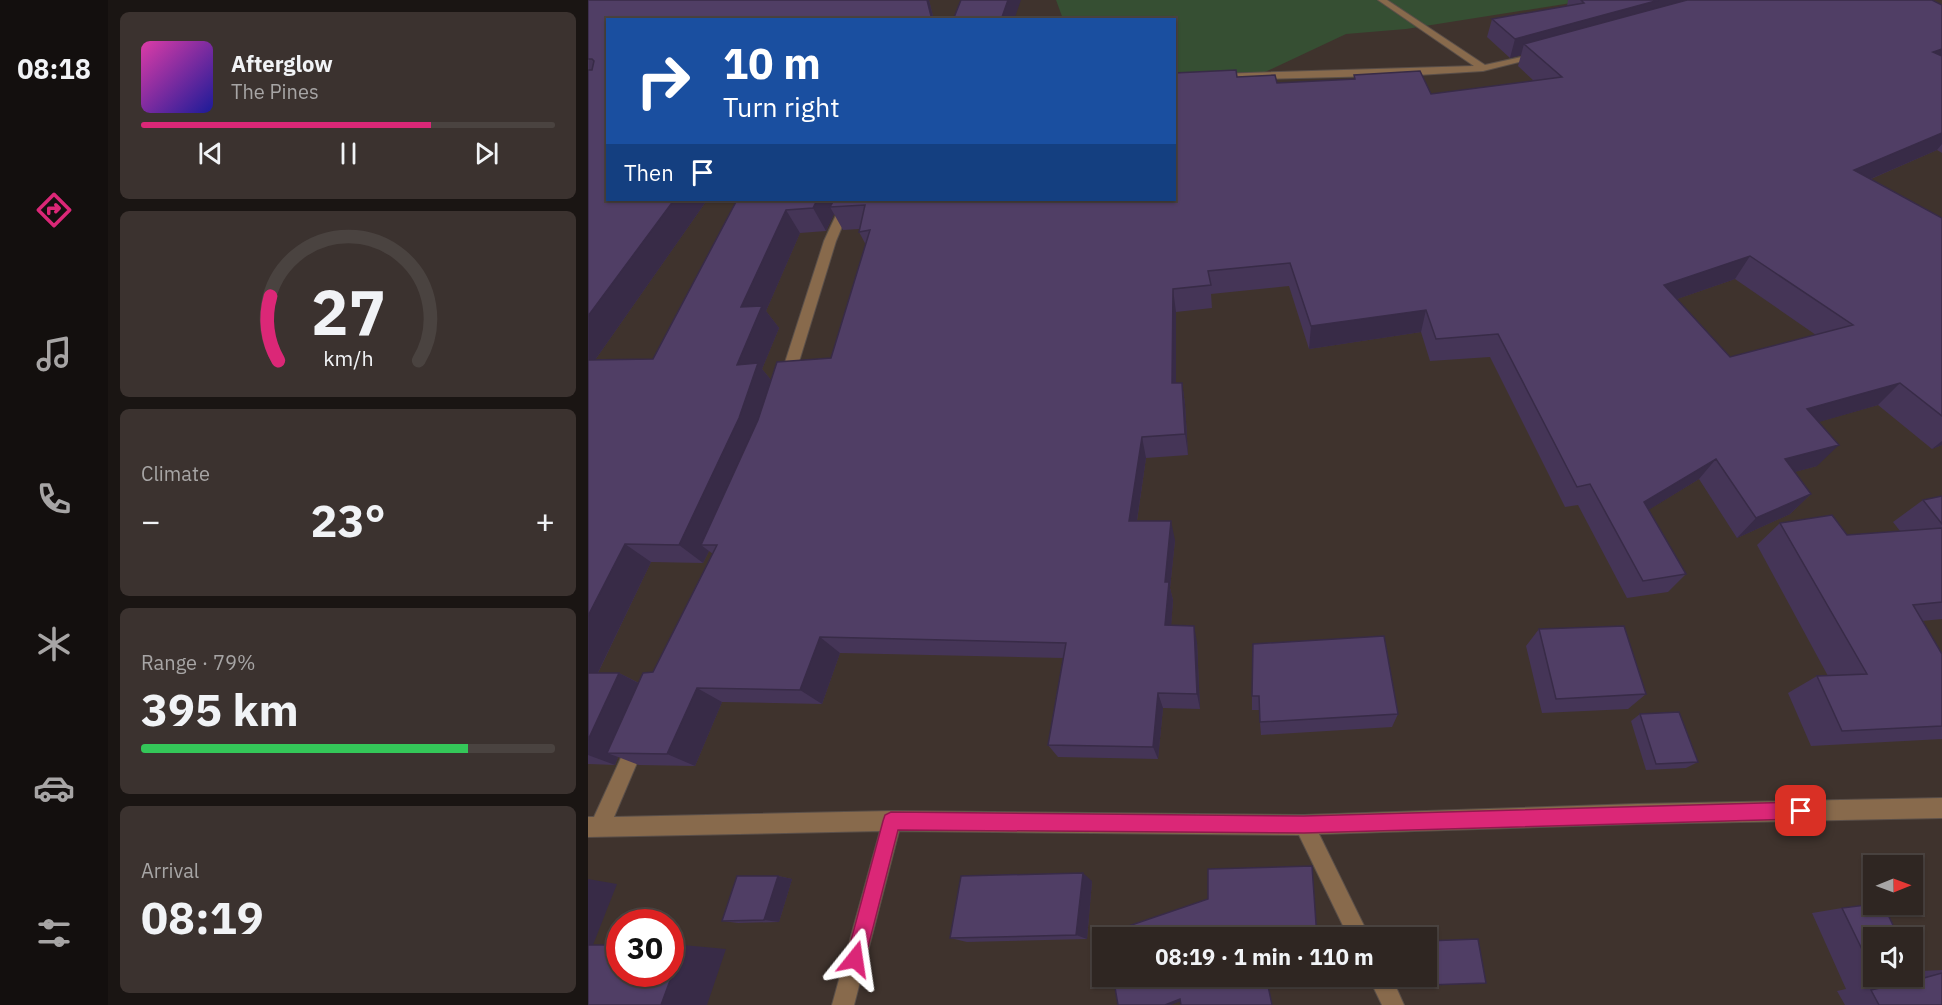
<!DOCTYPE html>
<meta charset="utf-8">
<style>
:root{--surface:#2f2622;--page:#3b322f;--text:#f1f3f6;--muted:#a7a5a5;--line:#4a4340;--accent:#db2777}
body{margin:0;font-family:"IBM Plex Sans",sans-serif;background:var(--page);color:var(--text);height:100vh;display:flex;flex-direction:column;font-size:22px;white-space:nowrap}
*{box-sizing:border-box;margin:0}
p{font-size:20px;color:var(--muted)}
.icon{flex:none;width:33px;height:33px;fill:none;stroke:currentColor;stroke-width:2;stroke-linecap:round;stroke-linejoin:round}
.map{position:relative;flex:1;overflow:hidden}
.drawer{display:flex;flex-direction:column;gap:12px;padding:12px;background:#1a1513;width:480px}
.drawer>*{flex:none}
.banner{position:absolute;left:18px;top:18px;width:570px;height:183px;border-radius:0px;box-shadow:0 2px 4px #0004,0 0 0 2px var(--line);background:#1a4fa0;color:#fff;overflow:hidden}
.needle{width:39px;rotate:89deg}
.fabs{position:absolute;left:1275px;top:855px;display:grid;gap:12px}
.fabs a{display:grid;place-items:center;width:60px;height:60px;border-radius:0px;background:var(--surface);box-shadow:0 2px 4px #0004,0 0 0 2px var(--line);font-size:30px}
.speed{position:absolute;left:18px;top:909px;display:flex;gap:12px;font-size:30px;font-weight:700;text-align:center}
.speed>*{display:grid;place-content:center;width:78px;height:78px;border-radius:50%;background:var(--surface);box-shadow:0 2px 4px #0004,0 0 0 2px var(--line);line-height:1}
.speed .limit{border:9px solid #d22;background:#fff;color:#111}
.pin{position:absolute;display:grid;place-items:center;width:51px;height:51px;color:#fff;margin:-26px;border-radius:12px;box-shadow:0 3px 9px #0006}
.me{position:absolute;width:66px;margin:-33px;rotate:15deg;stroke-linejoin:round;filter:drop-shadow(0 0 4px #0008)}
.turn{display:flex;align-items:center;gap:21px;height:126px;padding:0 18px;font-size:27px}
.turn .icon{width:78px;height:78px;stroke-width:2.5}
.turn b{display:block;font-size:42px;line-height:51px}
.then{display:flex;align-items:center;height:57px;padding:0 18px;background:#0003;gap:12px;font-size:22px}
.big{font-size:45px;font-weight:700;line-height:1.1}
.drawer .card{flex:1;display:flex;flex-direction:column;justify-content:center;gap:9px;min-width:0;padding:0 21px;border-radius:9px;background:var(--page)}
.drawer .dial{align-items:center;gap:0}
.dial svg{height:156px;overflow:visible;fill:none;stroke:var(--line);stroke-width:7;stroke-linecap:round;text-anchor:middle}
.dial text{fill:var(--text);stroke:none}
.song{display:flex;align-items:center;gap:18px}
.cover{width:72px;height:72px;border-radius:9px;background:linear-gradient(135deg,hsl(320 70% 55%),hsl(240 70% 35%))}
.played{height:6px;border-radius:3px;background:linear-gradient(90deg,var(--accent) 70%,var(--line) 70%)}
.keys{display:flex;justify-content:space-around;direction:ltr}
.heat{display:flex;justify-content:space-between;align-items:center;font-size:33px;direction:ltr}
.charge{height:9px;border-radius:4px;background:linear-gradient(90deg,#34c759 79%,var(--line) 0)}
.trip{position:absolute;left:504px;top:927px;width:345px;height:60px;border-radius:0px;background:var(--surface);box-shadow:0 2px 4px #0004,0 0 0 2px var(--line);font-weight:700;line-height:60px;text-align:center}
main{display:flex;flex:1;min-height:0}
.menu{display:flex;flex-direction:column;width:108px;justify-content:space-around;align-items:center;background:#130f0e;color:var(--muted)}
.menu .icon{width:42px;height:42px}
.menu .on{color:var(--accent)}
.menu b{font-size:27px;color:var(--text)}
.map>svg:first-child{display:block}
.green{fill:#364f33}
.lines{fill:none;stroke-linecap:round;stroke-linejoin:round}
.minor-casing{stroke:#5a4f49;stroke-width:2}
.minor{fill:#886a4c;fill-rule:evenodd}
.wall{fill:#453557;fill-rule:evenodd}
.shaded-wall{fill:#382b47}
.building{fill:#503e65;stroke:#382b47;stroke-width:1.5;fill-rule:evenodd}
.route{fill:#db2777;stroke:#8e194d;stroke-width:1.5}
</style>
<main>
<nav class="menu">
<b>08:18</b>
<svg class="icon on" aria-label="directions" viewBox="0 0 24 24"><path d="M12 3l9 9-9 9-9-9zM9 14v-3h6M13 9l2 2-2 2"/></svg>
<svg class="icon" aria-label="music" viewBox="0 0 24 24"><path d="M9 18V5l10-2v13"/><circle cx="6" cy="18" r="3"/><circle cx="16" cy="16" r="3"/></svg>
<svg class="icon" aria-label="phone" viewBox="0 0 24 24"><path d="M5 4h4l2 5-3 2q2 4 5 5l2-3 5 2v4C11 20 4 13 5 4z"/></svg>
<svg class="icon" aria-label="climate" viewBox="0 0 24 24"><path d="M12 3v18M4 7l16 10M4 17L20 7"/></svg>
<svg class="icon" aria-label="car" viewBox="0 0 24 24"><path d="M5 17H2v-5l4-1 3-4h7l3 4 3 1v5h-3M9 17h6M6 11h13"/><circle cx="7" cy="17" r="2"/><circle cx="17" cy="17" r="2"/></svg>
<svg class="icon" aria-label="filters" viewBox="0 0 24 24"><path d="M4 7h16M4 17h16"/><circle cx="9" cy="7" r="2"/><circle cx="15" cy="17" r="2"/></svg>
</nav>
<section class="drawer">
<div class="card">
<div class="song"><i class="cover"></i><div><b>Afterglow</b><p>The Pines</p></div></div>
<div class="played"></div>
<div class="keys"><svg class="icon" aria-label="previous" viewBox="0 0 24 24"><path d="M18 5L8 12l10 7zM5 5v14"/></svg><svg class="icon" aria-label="pause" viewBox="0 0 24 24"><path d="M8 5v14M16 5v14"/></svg><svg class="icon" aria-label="next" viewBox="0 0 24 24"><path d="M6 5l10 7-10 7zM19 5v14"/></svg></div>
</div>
<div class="card dial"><svg viewBox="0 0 100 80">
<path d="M14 69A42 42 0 1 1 86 69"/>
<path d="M14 69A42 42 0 0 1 10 36" stroke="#db2777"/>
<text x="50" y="56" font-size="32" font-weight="700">27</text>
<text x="50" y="72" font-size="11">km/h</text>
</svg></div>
<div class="card"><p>Climate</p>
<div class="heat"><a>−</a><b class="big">23°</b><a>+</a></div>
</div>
<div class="card"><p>Range · 79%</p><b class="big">395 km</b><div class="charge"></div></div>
<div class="card"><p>Arrival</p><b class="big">08:19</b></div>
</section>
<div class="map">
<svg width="1354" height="1005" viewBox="0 0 1354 1005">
<rect width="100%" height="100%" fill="#3f332d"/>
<path class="green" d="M 468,0 L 1002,0 L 818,29 L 758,34 L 677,72 L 587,73 L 586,20 L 475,19 Z"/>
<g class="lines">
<defs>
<path id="minor" d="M 790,0 L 799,0 L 897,65 L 951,53 L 955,56 L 895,71 L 830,75 L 629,80 L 624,77 L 629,74 L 886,66 Z
M 255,200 L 265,200 L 248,241 L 206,378 L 204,381 L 194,381 L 192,378 L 236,241 Z
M 48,735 L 54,738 L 57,744 L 26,817 L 304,811 L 716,815 L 1049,804 L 1354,798 L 1354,818 L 1049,824 L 731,834 L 782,938 L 761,938 L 711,835 L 311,831 L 266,1005 L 244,1005 L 292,831 L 0,837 L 0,817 L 6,817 L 42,738 Z
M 780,976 L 803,976 L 816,1005 L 794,1005 Z"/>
</defs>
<use href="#minor" class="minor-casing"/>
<use href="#minor" class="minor"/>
</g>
<path class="wall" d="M 0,0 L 341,0 L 346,20 L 20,20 L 20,200 L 119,200 L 7,360 L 65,359 L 149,200 L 586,200 L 649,77 L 689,83 L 766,79 L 766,75 L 843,94 L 946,81 L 930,66 L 933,55 L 922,58 L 899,37 L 904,19 L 979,6 L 980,0 L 1344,0 L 1354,5 L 1354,153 L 1349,150 L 1283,179 L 1354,218 L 1354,445 L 1344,449 L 1290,405 L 1230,422 L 1229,466 L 1206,472 L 1223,494 L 1202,514 L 1149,538 L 1111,479 L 1060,510 L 1098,574 L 1080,592 L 1039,598 L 990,505 L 977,507 L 902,357 L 842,361 L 833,332 L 721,349 L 701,286 L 623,294 L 624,308 L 588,312 L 588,383 L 594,383 L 597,404 L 600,455 L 558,458 L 549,521 L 587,540 L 582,588 L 585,600 L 583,625 L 609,642 L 612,709 L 575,708 L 570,759 L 470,757 L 460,745 L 475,658 L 252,653 L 234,704 L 134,702 L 107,766 L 51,765 L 30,757 L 27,765 L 0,764 ZM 246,214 L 255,230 L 271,229 L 271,232 L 278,245 L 243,358 L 183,380 L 174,369 L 191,328 L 178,311 L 212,233 L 238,231 ZM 1147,279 L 1228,335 L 1142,357 L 1089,299 ZM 121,551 L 125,554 L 65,672 L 51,683 L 31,673 L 10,673 L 63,562 L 115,563 Z
M 1354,496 L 1354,619 L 1334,621 L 1354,654 L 1354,739 L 1223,746 L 1200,693 L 1229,676 L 1240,676 L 1169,545 L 1192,523 L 1259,535 L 1312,531 L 1305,522 L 1335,500 Z
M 951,629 L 1058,694 L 1040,709 L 954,713 L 938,646 Z
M 665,644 L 810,714 L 804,727 L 673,735 L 671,710 L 664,710 L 664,696 Z
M 1052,714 L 1110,762 L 1098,768 L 1058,770 L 1043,721 Z
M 190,876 L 204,879 L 191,922 L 150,923 L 134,921 Z
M 504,881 L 499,939 L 379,942 L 362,938 Z
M 1254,908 L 1286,938 L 1286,976 L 1324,976 L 1329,972 L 1332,971 L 1354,970 L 1354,1005 L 1257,1005 L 1249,991 L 1258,989 L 1224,913 Z
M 838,941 L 892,983 L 835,986 L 834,976 L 838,976 Z"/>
<path class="shaded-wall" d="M 339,0 L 341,0 L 346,20 L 344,20 Z
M 420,0 L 433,0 L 426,20 L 413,20 Z
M 1071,0 L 1118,0 L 936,44 L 933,55 L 922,58 L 927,39 Z
M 1354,49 L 1354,68 L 1345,52 Z
M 1354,133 L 1354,144 L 1349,150 L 1250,193 L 1266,170 Z
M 86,200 L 119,200 L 0,370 L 0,316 Z
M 229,200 L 253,200 L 242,207 L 246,214 L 238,231 L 225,208 Z
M 198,210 L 212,233 L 178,311 L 191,328 L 174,369 L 187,385 L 113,545 L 121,551 L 115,563 L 91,545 L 149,365 L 153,307 Z
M 1162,256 L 1147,279 L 1063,308 L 1076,285 Z
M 585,289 L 588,312 L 588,405 L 584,383 Z
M 838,310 L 833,332 L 721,349 L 723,326 Z
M 594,383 L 597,404 L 600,455 L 597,434 Z
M 1312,383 L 1290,405 L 1200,431 L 1219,409 Z
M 554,437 L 558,458 L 546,540 L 541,521 Z
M 1354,441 L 1354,445 L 1344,449 Z
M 1251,445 L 1229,466 L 1177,480 L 1197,459 Z
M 1128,459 L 1111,479 L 1041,522 L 1056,502 Z
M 1223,494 L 1202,514 L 1149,538 L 1168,518 Z
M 583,521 L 587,540 L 582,588 L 585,600 L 582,642 L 577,625 L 577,582 Z
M 37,544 L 63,562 L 2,689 L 0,688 L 0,616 Z
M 606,626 L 609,642 L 612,709 L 609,694 Z
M 232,637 L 252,653 L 234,704 L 212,690 Z
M 31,673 L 60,688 L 19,753 L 30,757 L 27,765 L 0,755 L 0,740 Z
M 109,688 L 134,702 L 107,766 L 79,754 Z
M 570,693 L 575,708 L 570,759 L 565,747 Z
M 495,873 L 504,881 L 499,939 L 488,935 Z
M 190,876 L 204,879 L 191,922 L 176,920 Z
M 0,879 L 29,884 L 3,950 L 0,950 Z
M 95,945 L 138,949 L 119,1005 L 73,1005 Z
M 592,999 L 596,1000 L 583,1005 L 577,1005 Z"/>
<path class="building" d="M 0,0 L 339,0 L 344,20 L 20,20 L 20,200 L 86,200 L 0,316 L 0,70 L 4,70 L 6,61 L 4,59 L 0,59 Z
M 373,0 L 420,0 L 413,20 L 365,20 Z
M 993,0 L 1071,0 L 927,39 L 904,19 L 996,3 Z
M 1099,0 L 1344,0 L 1354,5 L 1354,49 L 1345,52 L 1354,56 L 1354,133 L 1266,170 L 1354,218 L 1354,416 L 1312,383 L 1219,409 L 1251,445 L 1197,459 L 1223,494 L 1168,518 L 1128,459 L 1056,502 L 1098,574 L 1055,581 L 1002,484 L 989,487 L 910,334 L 848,339 L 838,310 L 723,326 L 702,263 L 620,271 L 623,285 L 585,289 L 584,383 L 594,383 L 597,434 L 554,437 L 541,521 L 583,521 L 577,582 L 581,582 L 577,625 L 606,626 L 609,694 L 570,693 L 565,747 L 460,745 L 478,643 L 232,637 L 212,690 L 109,688 L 79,754 L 19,753 L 55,673 L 65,672 L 129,545 L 113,545 L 170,420 L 189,362 L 243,358 L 282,230 L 271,232 L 277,205 L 242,207 L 246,200 L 586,200 L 586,73 L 648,70 L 649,77 L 687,75 L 689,83 L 767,79 L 766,75 L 832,71 L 843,94 L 974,77 L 936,44 ZM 1162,256 L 1265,325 L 1142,357 L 1076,285 Z
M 149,200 L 229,200 L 225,208 L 198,210 L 153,307 L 174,306 L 149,365 L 170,363 L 151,418 L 91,545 L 37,544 L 0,616 L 0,360 L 65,359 Z
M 1354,496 L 1354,524 L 1335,500 Z
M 1244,515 L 1259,535 L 1354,528 L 1354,602 L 1325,605 L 1354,654 L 1354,726 L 1254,731 L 1229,676 L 1279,674 L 1192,523 Z
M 1036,626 L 1058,694 L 968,699 L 951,629 Z
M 796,636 L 810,714 L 672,722 L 671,696 L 664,696 L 665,644 Z
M 0,673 L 31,673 L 0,740 Z
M 1091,712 L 1110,762 L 1068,764 L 1052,714 Z
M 724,866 L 729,938 L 518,938 L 517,934 L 620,899 L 620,869 Z
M 495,873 L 488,935 L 362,938 L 373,876 Z
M 149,876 L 190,876 L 176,920 L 134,921 Z
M 1286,904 L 1295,904 L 1311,938 L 1286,938 L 1286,974 L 1254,908 Z
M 890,939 L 898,983 L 840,985 L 838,972 L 838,941 Z
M 0,945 L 32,945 L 32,974 L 82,974 L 82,945 L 95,945 L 73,1005 L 0,1005 Z
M 1324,964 L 1332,979 L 1354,973 L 1354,1005 L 1291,1005 L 1283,990 L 1292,988 L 1287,976 L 1324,976 Z
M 525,976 L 678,976 L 684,1005 L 593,1005 L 592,999 L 577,1005 L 530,1005 Z"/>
<path class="route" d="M 1213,802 L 1220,804 L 1222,811 L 1220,817 L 1213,819 L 716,833 L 310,830 L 277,959 L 274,966 L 267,969 L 260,966 L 258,959 L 295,821 L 297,815 L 303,812 L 716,816 Z"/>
</svg>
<div class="fabs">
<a><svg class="needle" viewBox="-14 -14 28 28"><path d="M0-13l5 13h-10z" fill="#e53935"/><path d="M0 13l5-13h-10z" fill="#a7a5a5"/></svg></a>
<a><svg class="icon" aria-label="sound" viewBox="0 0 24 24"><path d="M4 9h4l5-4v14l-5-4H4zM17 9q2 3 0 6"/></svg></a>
</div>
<div class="speed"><div class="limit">30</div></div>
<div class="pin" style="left:1213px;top:811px;background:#d93025"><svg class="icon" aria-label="arrive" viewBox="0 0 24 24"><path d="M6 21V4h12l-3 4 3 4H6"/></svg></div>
<svg class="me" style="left:267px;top:959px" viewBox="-20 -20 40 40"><path d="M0-17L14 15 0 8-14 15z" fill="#db2777" stroke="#fff" stroke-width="4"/></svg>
<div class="trip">08:19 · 1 min · 110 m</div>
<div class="banner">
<div class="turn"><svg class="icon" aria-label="right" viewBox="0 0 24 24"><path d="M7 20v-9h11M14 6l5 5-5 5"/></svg><div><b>10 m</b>Turn right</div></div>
<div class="then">Then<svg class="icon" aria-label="arrive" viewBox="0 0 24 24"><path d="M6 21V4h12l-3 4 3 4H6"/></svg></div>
</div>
</div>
</main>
